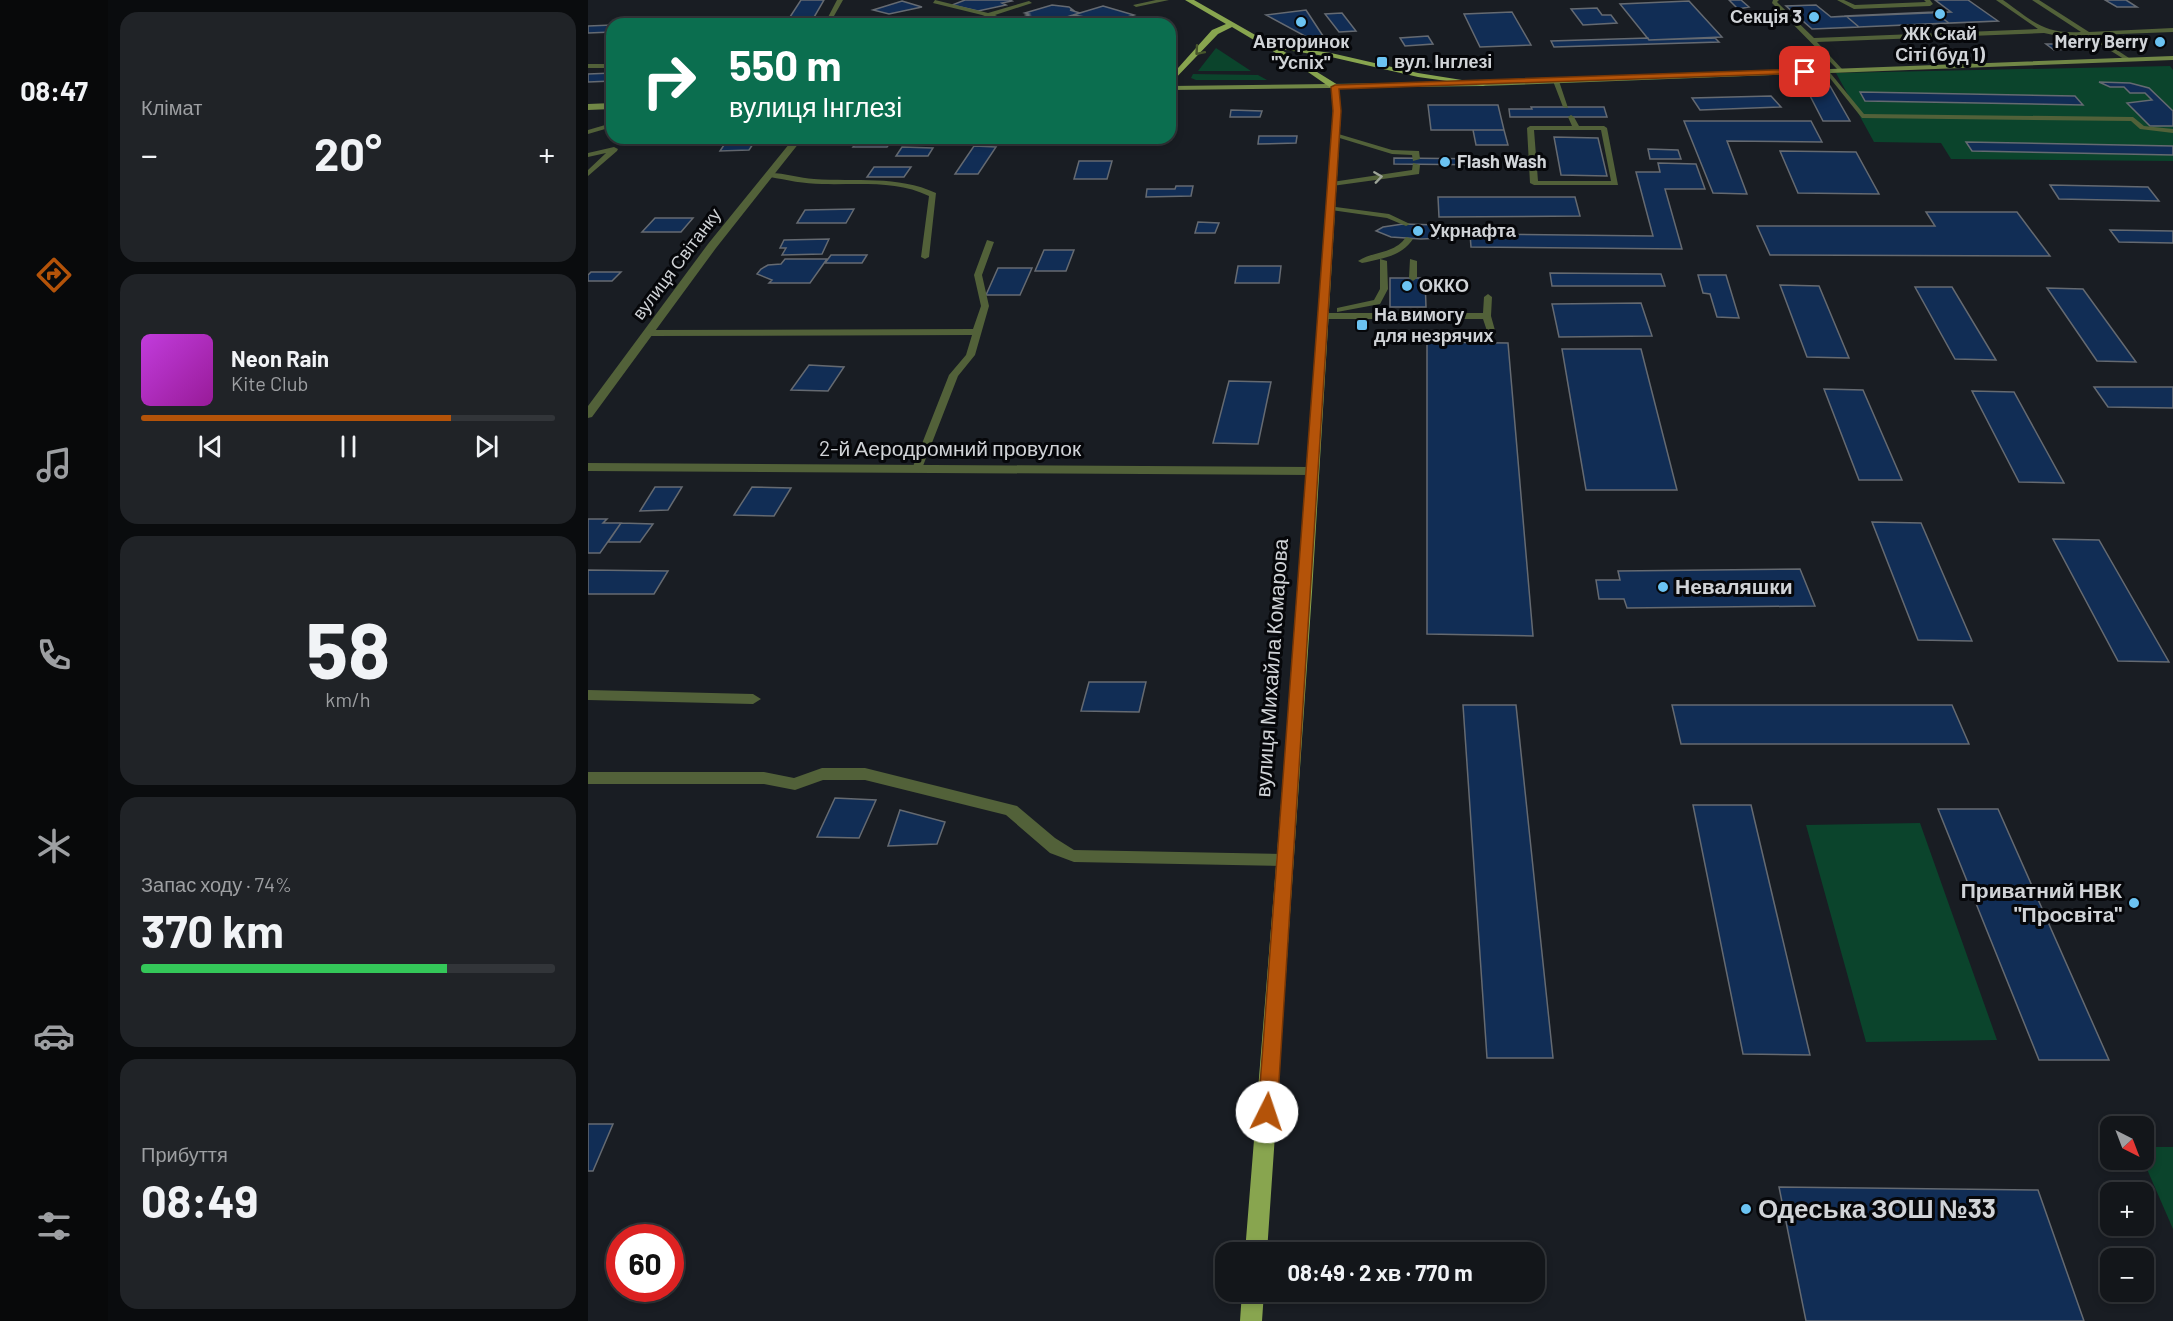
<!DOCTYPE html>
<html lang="uk">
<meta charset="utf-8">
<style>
:root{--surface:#13161a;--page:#202327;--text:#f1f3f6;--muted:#9d9fa2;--line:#323539;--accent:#b45309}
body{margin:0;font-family:Barlow,sans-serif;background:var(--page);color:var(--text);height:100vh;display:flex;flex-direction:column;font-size:22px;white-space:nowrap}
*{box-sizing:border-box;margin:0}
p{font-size:20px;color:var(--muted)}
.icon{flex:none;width:33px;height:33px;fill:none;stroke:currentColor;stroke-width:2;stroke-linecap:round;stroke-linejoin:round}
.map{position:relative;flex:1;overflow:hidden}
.drawer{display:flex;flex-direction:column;gap:12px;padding:12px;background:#0a0c0e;width:480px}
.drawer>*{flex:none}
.hud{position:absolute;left:18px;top:18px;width:570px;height:126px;border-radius:18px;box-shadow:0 3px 9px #0003,0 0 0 2px var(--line);background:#0b6e4f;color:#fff;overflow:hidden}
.needle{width:39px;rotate:138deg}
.buttons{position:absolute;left:1512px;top:1116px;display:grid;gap:12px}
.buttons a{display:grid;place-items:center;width:54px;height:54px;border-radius:12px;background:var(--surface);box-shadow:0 3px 9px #0003,0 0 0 2px var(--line);font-size:30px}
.speed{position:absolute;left:18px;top:1224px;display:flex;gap:12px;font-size:30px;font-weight:700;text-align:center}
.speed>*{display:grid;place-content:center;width:78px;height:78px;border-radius:50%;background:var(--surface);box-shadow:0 3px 9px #0003,0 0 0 2px var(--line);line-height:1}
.speed .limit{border:9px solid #d22;background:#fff;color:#111}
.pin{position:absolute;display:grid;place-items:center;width:51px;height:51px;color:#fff;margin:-26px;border-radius:12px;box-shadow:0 3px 9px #0006}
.me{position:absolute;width:66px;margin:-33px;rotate:4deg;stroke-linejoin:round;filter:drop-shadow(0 0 4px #0008)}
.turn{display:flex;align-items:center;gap:21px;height:126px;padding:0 24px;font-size:27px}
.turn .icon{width:78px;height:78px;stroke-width:2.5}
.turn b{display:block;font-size:42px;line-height:51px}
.big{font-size:45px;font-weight:700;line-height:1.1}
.drawer .tile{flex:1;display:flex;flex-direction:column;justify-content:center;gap:9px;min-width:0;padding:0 21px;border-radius:18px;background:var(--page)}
.drawer .dial{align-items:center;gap:0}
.dial b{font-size:78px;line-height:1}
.song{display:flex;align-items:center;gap:18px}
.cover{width:72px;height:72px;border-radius:9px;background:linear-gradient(135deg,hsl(290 70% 55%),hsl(300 70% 35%))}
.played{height:6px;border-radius:3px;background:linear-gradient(90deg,var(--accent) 75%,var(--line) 75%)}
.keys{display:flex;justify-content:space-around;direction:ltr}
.heat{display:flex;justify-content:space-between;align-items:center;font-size:33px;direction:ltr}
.charge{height:9px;border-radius:4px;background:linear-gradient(90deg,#34c759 74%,var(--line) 0)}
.trip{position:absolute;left:627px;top:1242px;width:330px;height:60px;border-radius:18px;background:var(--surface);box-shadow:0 3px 9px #0003,0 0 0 2px var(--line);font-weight:700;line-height:60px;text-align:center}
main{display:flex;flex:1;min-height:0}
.dock{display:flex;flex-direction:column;width:108px;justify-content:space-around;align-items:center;background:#08090a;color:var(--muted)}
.dock .icon{width:42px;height:42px}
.dock .active{color:var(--accent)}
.dock b{font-size:27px;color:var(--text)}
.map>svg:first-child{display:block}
.green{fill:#0b442c}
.building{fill:#112d55;stroke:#656a71;stroke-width:1.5}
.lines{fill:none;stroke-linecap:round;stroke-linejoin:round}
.lane{fill:#526139;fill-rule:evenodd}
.street{fill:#526139;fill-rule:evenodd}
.secondary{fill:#718746;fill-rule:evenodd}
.primary{fill:#88a54f;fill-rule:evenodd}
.oneway{stroke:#47562c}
.oneway2{stroke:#9ea598}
.route{fill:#b45309;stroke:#753606;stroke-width:1.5}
.poi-dot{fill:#6bc3f2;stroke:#06070a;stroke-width:2}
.labels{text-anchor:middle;stroke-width:6;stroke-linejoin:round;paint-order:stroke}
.far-poi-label{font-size:18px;font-weight:bold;fill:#d0d3d7;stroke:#06070a;text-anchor:start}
.far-street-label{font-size:18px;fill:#d0d3d7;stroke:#06070a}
.street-label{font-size:21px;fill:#d0d3d7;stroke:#06070a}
.poi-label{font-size:21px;font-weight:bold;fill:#d0d3d7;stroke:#06070a;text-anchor:start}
.near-poi-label{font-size:26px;font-weight:bold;fill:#d0d3d7;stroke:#06070a;text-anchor:start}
</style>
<main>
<nav class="dock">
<b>08:47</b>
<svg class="icon active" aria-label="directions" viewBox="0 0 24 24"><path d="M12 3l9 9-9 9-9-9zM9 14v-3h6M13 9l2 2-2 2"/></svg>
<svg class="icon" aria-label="music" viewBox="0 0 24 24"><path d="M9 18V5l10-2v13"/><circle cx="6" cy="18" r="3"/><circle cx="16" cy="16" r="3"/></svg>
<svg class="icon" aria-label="phone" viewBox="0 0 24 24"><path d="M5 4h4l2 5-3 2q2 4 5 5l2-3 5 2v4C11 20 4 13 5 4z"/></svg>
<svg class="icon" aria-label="climate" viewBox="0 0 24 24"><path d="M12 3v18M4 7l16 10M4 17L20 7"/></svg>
<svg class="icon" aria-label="car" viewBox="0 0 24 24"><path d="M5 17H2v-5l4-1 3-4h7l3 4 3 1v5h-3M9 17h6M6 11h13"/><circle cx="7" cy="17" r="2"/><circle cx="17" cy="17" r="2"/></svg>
<svg class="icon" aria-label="filters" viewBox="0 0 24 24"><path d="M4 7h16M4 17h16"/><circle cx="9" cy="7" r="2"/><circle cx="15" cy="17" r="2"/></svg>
</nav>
<section class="drawer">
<div class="tile"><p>Клімат</p>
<div class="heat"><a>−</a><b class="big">20°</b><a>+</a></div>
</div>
<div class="tile">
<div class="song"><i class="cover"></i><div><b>Neon Rain</b><p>Kite Club</p></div></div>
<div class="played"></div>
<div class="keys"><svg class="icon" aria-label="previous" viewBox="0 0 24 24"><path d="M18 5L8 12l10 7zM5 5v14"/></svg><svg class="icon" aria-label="pause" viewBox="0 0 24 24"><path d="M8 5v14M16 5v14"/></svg><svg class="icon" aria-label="next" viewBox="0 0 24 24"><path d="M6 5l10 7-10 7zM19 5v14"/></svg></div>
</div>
<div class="tile dial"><b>58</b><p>km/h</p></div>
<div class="tile"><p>Запас ходу · 74%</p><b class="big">370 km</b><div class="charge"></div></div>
<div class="tile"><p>Прибуття</p><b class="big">08:49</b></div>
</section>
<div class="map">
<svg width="1585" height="1321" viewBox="0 0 1585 1321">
<rect width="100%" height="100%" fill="#191d23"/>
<path class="green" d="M 628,48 L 663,71 L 610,71 Z
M 1582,66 L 1585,70 L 1585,161 L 1363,159 L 1353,143 L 1286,142 L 1248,73 Z
M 605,74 L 670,75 L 679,80 L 608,80 L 603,78 Z
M 1332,823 L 1409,1040 L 1278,1042 L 1218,825 Z
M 1556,1147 L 1585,1147 L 1585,1229 L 1555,1160 Z"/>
<path class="building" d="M 213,0 L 236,0 L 225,19 L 200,20 Z
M 377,0 L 422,0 L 424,1 L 414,3 L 418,5 L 390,11 L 364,5 Z
M 1141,0 L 1153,0 L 1161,7 L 1150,9 Z
M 1347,0 L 1380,0 L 1410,21 L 1361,23 L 1346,12 L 1363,12 Z
M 1347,0 L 1380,0 L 1410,21 L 1224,29 L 1198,6 L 1228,5 L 1243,17 L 1363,12 Z
M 1517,0 L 1538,0 L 1549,7 L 1529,7 Z
M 314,1 L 334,7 L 301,14 L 285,10 Z
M 1101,1 L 1134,37 L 1061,40 L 1032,4 Z
M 464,5 L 481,7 L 485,10 L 482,10 L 492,13 L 467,21 L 458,21 L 438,15 L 441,14 L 437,13 Z
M 1228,5 L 1243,17 L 1258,16 L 1271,27 L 1224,29 L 1198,6 Z
M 515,6 L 546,15 L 516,24 L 504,21 L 507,21 L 503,18 L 485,15 Z
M 1009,8 L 1014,15 L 1023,15 L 1029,23 L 995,25 L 983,9 Z
M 718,10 L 737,39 L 726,41 L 678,15 Z
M 924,12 L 943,45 L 892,47 L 876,14 Z
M 1346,12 L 1361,23 L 1271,27 L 1258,16 Z
M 754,13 L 768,31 L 751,32 L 737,14 Z
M 485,15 L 503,18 L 507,21 L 504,21 L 513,24 L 459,23 Z
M 133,21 L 131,24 L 44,24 Z
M 24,25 L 24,32 L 0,33 L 0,26 Z
M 840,36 L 845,44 L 817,46 L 812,38 Z
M 1060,38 L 1061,40 L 1127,38 L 1131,42 L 966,47 L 963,41 Z
M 1458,44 L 1475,44 L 1483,49 L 1466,50 Z
M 24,73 L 24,81 L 0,82 L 0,74 Z
M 1511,82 L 1542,83 L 1561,88 L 1585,111 L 1585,126 L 1562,126 L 1539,103 L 1564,100 L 1557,93 L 1542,93 L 1536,87 L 1522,87 Z
M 1217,86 L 1242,86 L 1262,121 L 1235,121 Z
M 1272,92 L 1487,96 L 1495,105 L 1277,101 Z
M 1183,96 L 1193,107 L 1112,110 L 1104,98 Z
M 840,105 L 910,105 L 916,130 L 843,130 Z
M 943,107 L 1016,107 L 1019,117 L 922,117 L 921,109 L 944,109 Z
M 643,110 L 674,111 L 672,117 L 642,117 Z
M 1096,121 L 1223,121 L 1234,142 L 1139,141 L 1159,194 L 1125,193 Z
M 885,130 L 916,130 L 920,145 L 888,145 Z
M 671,136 L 709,136 L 708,143 L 670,144 Z
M 966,137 L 1010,138 L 1019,176 L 973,175 Z
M 272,138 L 306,138 L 299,147 L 265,147 Z
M 167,141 L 161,150 L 132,151 L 138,142 Z
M 1378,142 L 1585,146 L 1585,155 L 1384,151 Z
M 386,146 L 408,147 L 390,174 L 367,174 Z
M 314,147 L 345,148 L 340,156 L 308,156 Z
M 1060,149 L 1090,150 L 1093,159 L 1062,159 Z
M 1192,151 L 1268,152 L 1291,194 L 1210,193 Z
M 806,158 L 907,159 L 907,165 L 806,164 Z
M 491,161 L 524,161 L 519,179 L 486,179 Z
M 1070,163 L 1108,164 L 1117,189 L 1077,189 L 1094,249 L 883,247 L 882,234 L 1065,236 L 1048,172 L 1072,172 Z
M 286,167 L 323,167 L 316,177 L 279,177 Z
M 1462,185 L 1560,187 L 1571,201 L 1471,199 Z
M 588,186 L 605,186 L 603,196 L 558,197 L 559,189 L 587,189 Z
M 850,197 L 987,197 L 992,216 L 851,217 Z
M 266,209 L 258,223 L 209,223 L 217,210 Z
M 1338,212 L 1429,212 L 1462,256 L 1182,255 L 1169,226 L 1347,226 Z
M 67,218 L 105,218 L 93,232 L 54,232 Z
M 610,222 L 631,223 L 627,233 L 607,233 Z
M 815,224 L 850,225 L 867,228 L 871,232 L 855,238 L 833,239 L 803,237 L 788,231 L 795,227 Z
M 1522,230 L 1585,231 L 1585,243 L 1531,242 Z
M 241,239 L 234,254 L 194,255 L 198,248 L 192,248 L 196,240 Z
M 456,250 L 486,250 L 478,271 L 447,271 Z
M 243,255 L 279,255 L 274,263 L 237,263 Z
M 197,259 L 239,259 L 222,283 L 181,283 L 184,280 L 169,274 L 173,269 L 180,265 L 193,264 Z
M 650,266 L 693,266 L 691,283 L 647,283 Z
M 410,268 L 444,268 L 432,295 L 398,295 Z
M 3,272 L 33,272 L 24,281 L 0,281 L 0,275 Z
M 962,273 L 1073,274 L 1077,286 L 964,286 Z
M 1110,275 L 1138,275 L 1151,318 L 1129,317 L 1122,294 L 1115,293 Z
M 802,278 L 837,278 L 838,307 L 802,307 Z
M 1192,285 L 1231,286 L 1261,358 L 1219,357 Z
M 1327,287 L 1364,287 L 1408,360 L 1367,359 Z
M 1459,288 L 1495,289 L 1548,362 L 1509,361 Z
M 1053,303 L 1064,336 L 971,337 L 964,304 Z
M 839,342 L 920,343 L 945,636 L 839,634 Z
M 974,349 L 1053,349 L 1089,490 L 998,490 Z
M 221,365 L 256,367 L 240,391 L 203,390 Z
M 641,381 L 683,382 L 670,444 L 625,443 Z
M 1506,387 L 1585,387 L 1585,408 L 1520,407 Z
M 1236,389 L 1275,390 L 1314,480 L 1271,480 Z
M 1384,391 L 1426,392 L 1476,483 L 1431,482 Z
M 67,487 L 94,487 L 80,510 L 52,511 Z
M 164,487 L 203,488 L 186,516 L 146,515 Z
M 0,519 L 19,519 L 15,523 L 33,523 L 12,553 L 0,553 Z
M 1284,522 L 1333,523 L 1384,641 L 1330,640 Z
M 33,523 L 65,524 L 52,542 L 20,542 Z
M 1465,539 L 1511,540 L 1581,662 L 1530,661 Z
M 1212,569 L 1227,606 L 1039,608 L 1036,599 L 1011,599 L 1008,580 L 1032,580 L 1030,571 Z
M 0,570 L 80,571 L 66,594 L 0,594 Z
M 501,682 L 558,682 L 551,712 L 493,711 Z
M 875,705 L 928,705 L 965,1058 L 899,1058 Z
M 1084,705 L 1364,705 L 1381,744 L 1093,744 Z
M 247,798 L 288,800 L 271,838 L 229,837 Z
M 1105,805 L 1163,805 L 1222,1055 L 1155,1054 Z
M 1350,809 L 1410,809 L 1521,1060 L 1451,1060 Z
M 312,810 L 357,822 L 349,844 L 300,846 Z
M 0,1124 L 25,1124 L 5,1171 L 0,1171 Z
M 1191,1187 L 1450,1190 L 1496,1321 L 1218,1321 Z"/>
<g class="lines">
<path class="lane" d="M 249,0 L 255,0 L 242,23 L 230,24 L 238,21 Z
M 347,0 L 400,13 L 441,1 L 444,3 L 407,15 L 426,24 L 418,24 L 394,15 L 345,3 Z
M 568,0 L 581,0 L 548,7 L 545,5 Z
M 1185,0 L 1191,0 L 1189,2 L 1226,38 L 1450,29 L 1408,0 L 1415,0 C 1445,21 1454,34 1493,32 L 1444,0 L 1451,0 L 1501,32 L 1585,28 L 1585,32 L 1506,35 L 1541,58 L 1541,60 L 1539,61 L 1499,36 L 1475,37 L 1456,33 L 1229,42 L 1254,69 L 1254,71 L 1252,72 L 1184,3 Z
M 1249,0 L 1256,0 L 1267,5 L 1338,2 L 1336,0 L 1342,0 L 1345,4 L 1342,6 L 1266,9 Z
M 0,64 L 24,64 L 24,68 L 0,68 Z
M 1239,69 L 1276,114 L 1545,117 L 1556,126 L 1585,129 L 1585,133 L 1552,129 L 1543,121 L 1274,118 L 1237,72 L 1236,71 Z
M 968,79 L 971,81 L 980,108 L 975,107 L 965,81 Z
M 983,115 L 986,117 L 991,126 L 1016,126 L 1019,128 L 1030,185 L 946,185 L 942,183 L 939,128 L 942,126 L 984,126 L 980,117 ZM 946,130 L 1013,130 L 1023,181 L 950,181 Z
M 24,123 L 24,127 L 0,134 L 0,130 Z
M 747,133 L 804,150 L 831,151 L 832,159 L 825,161 L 824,155 L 804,154 L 745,136 L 744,135 Z
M 26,147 L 30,149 L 29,151 L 0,176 L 0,170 L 18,153 L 0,157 L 0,153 Z
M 825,163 L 832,165 L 831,174 L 744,186 L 740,184 L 744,182 L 824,170 Z
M 179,173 C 194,172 211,178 226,179 C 268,182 309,175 348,193 L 341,257 L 337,259 L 333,257 L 341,196 C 308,180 270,185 234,184 C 216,184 199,180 182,177 L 178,175 Z
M 740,206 L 801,214 L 822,224 L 818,226 L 799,218 L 743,210 L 740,210 Z
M 818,237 L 825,239 C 814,256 793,259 774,263 L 770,261 C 785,251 807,254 818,237 Z
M 399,240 L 406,242 L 394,275 L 401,306 L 387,355 L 370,376 L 333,471 L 325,471 L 324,469 L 361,375 L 378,355 L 384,335 L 60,336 L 56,333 L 60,330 L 385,329 L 393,306 L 386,275 Z
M 792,259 L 799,261 L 800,289 L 792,304 L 749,312 L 749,308 L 786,300 L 792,289 Z
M 822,259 L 829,261 L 829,278 L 825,281 L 821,278 Z
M 900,294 L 904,297 L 903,316 L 908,334 L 904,337 L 900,334 L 895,319 L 736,319 L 732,316 L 736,313 L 895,313 L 896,297 Z"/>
<path class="street" d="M 206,138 L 215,138 L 128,248 L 4,417 L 0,418 L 0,406 L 120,244 Z
M 0,463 L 723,467 L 729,471 L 723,475 L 0,471 Z
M 0,690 L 165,694 L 173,699 L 165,704 L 0,700 Z
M 234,768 L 277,768 L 429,806 L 467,838 L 486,850 L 696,854 L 702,856 L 705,860 L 702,864 L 696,866 L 486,862 L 462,853 L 418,815 L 277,780 L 235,780 L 207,790 L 176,784 L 0,784 L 0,772 L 176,772 L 206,778 Z"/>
<path class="secondary" d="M 1585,56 L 1585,60 L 895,86 L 582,90 L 582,86 L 895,82 Z
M 24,103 L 24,109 L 0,110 L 0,104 Z"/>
<path class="primary" d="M 597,0 L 606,0 L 685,45 L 743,53 L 830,73 L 899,84 L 895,86 L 830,77 L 743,57 L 692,49 L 750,85 L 753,111 L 724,592 L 679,1252 L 657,1252 L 710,592 L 745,111 L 743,88 L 720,72 L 644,27 L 630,34 L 582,84 L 582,77 L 624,30 L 638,24 Z
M 654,1292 L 676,1292 L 674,1321 L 652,1321 Z"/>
</g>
<defs><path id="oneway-chevron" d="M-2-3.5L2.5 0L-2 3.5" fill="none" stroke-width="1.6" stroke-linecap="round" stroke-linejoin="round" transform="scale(1.5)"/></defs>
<use class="oneway" href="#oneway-chevron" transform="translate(611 51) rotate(131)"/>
<use class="oneway2" href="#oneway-chevron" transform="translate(790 177) rotate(-8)"/>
<path class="route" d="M 1217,69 L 1219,73 L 751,89 L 753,111 L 689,1112 L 686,1117 L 679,1119 L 673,1117 L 670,1112 L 745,111 L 743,87 L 747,85 Z"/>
<g class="poi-dot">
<circle cx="1352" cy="14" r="6"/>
<circle cx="1226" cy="17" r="6"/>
<circle cx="713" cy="22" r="6"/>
<circle cx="1572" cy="42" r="6"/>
<rect x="788" y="56" width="12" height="12" rx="3"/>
<circle cx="857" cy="162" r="6"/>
<circle cx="830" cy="231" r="6"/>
<circle cx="819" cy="286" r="6"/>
<rect x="768" y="319" width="12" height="12" rx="3"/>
<circle cx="1075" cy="587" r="6"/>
<circle cx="1546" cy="903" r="6"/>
<circle cx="1158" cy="1209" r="6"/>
</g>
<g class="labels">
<g class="far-poi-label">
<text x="1214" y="23" text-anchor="end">Секція 3</text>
<text x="1352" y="40" text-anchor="middle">ЖК Скай<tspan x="1352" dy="21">Сіті (буд 1)</tspan></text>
<text x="713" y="48" text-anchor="middle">Авторинок<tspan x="713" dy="21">"Успіх"</tspan></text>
<text x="1560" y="48" text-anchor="end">Merry Berry</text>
<text x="806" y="68">вул. Інглезі</text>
<text x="869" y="168">Flash Wash</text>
<text x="842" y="237">Укрнафта</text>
<text x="831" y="292">ОККО</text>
<text x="786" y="321">На вимогу<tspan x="786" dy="21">для незрячих</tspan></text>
</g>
<g class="far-street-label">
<text transform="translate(89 264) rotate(-53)" y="6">вулиця Світанку</text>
</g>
<g class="street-label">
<text x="362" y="456">2-й Аеродромний провулок</text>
<text transform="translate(684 668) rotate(-86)" y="7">вулиця Михайла Комарова</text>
</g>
<g class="poi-label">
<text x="1087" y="594">Неваляшки</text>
<text x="1534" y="898" text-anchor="end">Приватний НВК<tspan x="1534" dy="24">"Просвіта"</tspan></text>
</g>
<g class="near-poi-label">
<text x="1170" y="1218">Одеська ЗОШ №33</text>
</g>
</g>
</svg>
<div class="buttons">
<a><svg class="needle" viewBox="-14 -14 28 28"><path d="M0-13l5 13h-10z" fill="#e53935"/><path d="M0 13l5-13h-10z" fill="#9d9fa2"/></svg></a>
<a>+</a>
<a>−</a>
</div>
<div class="speed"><div class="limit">60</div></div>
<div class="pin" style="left:1217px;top:72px;background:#d93025"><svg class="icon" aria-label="arrive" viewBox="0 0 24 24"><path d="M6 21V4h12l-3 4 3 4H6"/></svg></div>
<svg class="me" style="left:679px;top:1112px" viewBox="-20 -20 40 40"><circle r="19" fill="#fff"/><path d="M0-13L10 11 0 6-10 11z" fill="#b45309"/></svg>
<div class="trip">08:49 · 2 хв · 770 m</div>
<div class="hud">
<div class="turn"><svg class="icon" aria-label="right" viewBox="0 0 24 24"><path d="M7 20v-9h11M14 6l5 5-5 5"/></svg><div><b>550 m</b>вулиця Інглезі</div></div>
</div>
</div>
</main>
